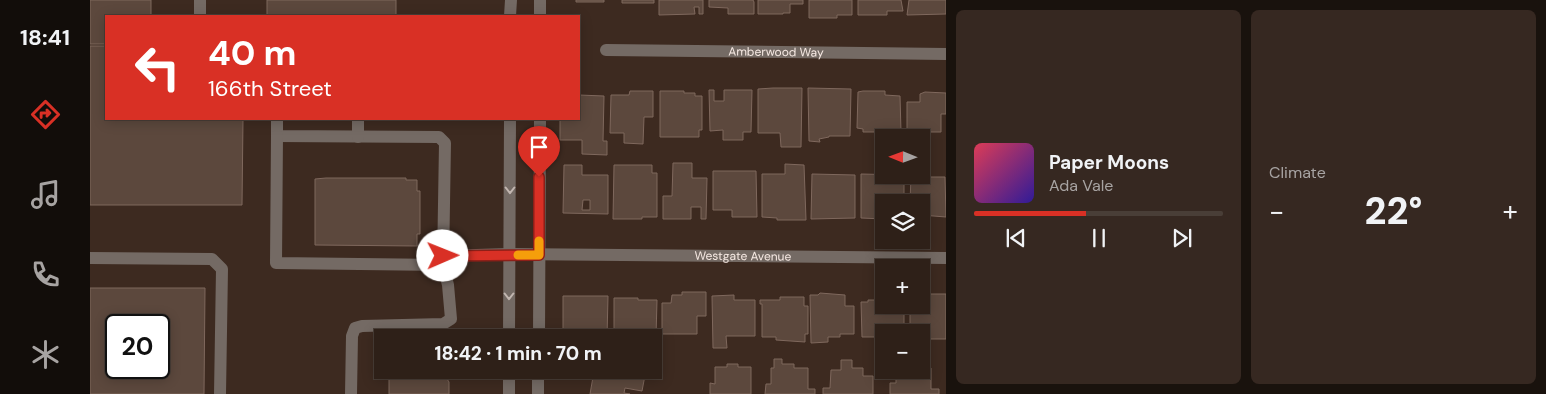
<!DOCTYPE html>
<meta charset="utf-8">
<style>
:root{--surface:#2e2018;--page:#362821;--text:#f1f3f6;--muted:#a7a3a2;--line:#493e37;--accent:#d93025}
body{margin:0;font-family:"DM Sans",sans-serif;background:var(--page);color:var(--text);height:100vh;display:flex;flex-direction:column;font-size:19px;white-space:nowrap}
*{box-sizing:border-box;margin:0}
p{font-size:16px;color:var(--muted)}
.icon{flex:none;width:28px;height:28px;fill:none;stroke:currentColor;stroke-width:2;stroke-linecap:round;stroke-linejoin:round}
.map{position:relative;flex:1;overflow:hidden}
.drawer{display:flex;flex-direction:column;gap:10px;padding:10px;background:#19120d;width:600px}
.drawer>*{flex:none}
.top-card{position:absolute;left:15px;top:15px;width:475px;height:105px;border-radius:0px;box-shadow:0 2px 12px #0003,0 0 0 1px var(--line);background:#d93025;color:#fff;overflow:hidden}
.needle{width:32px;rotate:271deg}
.buttons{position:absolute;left:785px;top:129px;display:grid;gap:10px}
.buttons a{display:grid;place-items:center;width:55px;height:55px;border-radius:0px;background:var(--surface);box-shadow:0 2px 12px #0003,0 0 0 1px var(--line);font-size:25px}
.speed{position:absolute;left:15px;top:314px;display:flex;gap:10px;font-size:25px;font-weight:700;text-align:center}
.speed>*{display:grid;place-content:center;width:65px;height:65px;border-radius:50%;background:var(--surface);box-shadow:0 2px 12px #0003,0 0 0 1px var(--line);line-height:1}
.speed .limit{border:2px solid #111;border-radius:8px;background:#fff;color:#111}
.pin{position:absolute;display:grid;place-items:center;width:42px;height:42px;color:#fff;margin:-51px -21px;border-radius:50% 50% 50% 0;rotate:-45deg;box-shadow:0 0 5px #0007}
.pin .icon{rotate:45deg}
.me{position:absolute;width:55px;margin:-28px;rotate:89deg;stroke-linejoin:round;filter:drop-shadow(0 0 4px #0008)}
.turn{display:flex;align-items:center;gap:18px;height:105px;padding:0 20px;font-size:22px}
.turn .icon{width:65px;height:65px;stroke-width:2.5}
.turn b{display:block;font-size:35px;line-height:42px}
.big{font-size:38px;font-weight:800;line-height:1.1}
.drawer .tile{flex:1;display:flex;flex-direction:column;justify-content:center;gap:8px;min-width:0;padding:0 18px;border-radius:8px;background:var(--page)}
.song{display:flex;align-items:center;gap:15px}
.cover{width:60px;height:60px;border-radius:8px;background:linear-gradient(135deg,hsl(350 70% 55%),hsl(250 70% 35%))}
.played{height:5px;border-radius:2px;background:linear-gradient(90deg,var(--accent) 45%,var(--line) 45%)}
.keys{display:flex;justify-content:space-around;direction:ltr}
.heat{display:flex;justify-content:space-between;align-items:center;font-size:28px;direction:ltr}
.drawer .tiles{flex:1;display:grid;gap:10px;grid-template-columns:repeat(2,1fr)}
.trip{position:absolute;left:284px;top:329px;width:288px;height:50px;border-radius:0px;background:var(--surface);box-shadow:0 2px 12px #0003,0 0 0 1px var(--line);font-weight:800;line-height:50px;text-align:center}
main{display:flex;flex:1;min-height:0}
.tabs{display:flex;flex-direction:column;width:90px;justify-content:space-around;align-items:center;background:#120d0a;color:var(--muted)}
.tabs .icon{width:35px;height:35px}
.tabs .active{color:var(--accent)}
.tabs b{font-size:22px;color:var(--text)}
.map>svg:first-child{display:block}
.building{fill:#5c483d;stroke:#7f685d;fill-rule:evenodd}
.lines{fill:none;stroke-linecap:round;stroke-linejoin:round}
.minor{stroke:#746a64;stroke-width:12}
.oneway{stroke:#c2b6b0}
.route-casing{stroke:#8d1f18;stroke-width:12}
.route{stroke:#d93025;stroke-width:9}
.slow{stroke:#f59e0b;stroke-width:9}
.labels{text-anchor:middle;stroke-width:5;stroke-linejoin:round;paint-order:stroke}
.street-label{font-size:12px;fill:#f6e9e3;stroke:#3d2a20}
</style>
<main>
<nav class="tabs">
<b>18:41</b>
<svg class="icon active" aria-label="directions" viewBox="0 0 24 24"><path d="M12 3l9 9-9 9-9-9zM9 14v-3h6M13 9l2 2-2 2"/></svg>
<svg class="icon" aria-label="music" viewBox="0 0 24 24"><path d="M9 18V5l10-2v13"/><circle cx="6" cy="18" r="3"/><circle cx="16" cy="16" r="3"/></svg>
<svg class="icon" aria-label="phone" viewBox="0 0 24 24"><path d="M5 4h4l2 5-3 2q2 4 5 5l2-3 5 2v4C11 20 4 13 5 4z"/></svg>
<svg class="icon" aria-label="climate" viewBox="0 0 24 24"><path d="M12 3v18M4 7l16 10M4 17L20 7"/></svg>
</nav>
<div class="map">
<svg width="856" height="394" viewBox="0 0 856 394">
<rect width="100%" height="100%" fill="#3d2a20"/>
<path class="building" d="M 0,0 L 61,0 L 61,16 L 16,16 L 16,44 L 0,44 Z
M 177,0 L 306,0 L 306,16 L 177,16 Z
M 486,0 L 514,0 L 514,2 L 486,2 Z
M 532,0 L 564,0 L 564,3 L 532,3 Z
M 569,0 L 613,0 L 613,14 L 609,14 L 609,7 L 604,7 L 605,14 L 569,15 Z
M 619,0 L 663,0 L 664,2 L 664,14 L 638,14 L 638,8 L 619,7 Z
M 668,0 L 713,0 L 713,4 L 700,4 L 700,13 L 693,13 L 693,14 L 668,14 Z
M 719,0 L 762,0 L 762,15 L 747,15 L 747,18 L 719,18 Z
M 768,0 L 811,0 L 813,11 L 797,11 L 797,15 L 768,15 Z
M 819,0 L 856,0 L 856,14 L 817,15 Z
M 0,46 L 16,46 L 16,119 L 153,119 L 152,205 L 0,205 Z
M 683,88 L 712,88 L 711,147 L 691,147 L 690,133 L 668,133 L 668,89 Z
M 718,88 L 761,89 L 760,136 L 739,136 L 739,137 L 729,139 L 730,142 L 719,141 Z
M 619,90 L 624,90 L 624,101 L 634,101 L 634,90 L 662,90 L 661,132 L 653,132 L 653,140 L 633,140 L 633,130 L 620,131 Z
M 540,91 L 563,91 L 563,117 L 554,117 L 553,144 L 534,143 L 534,133 L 520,133 L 521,95 L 539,95 Z
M 570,91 L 594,91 L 594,93 L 605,93 L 605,96 L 612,96 L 612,130 L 609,130 L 609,137 L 570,137 Z
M 773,91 L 795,91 L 795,95 L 810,96 L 811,132 L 773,132 L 773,129 L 767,128 L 768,92 Z
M 835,92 L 856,93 L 856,114 L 851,114 L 851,132 L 817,132 L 817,102 L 830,102 L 830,94 Z
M 489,95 L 514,96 L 513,141 L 517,141 L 517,155 L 492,154 L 492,140 L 470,140 L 470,119 L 489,119 Z
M 583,163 L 602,163 L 602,178 L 617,178 L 616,219 L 611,219 L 611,207 L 601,207 L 601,219 L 573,219 L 573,196 L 582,196 Z
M 695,164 L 714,165 L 716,220 L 687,220 L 687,218 L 672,217 L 672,174 L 695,174 Z
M 474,165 L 492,165 L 492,175 L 518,175 L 518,214 L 473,213 ZM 493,200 L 500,200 L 500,210 L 492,210 Z
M 524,165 L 562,165 L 562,173 L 567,173 L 567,217 L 552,217 L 552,219 L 523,219 Z
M 623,171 L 666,171 L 667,217 L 642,217 L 642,210 L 623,210 Z
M 722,174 L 765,175 L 765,218 L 721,219 Z
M 771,174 L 814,175 L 814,202 L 794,202 L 794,219 L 771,218 Z
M 821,177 L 855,177 L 856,217 L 831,215 L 831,202 L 820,202 Z
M 236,178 L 316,178 L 316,180 L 327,180 L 327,191 L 330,191 L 330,234 L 327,234 L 327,246 L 225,245 L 225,179 Z
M 0,288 L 115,288 L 114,394 L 0,394 ZM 26,325 L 69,325 L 69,368 L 26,368 Z
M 592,292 L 616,292 L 616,316 L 607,316 L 607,334 L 572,334 L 572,303 L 581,303 L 582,295 L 592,295 Z
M 730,293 L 755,295 L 755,306 L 764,306 L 764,334 L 750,334 L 750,337 L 738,337 L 738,342 L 721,343 L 720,295 L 728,295 Z
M 831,294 L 856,294 L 856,339 L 831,339 L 831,332 L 820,332 L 820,305 L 831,305 Z
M 644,295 L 644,300 L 665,300 L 665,336 L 636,336 L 637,348 L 623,348 L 622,296 Z
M 473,296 L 518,296 L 517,338 L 497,338 L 497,334 L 473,334 Z
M 690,297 L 714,297 L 714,306 L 718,306 L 718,334 L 715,334 L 715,342 L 686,340 L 686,337 L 672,337 L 672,304 L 670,304 L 670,300 L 690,300 Z
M 789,297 L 794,297 L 794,305 L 814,305 L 814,332 L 794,332 L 794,337 L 772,337 L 771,302 L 778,302 L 778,300 L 789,300 Z
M 524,298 L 548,298 L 548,300 L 567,300 L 566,337 L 533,338 L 528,337 L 528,334 L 524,334 Z
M 684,359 L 692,359 L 692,364 L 704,364 L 704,368 L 718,368 L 718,389 L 725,389 L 725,394 L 675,394 L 676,384 L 681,384 L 681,368 L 684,368 Z
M 751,360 L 762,360 L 762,368 L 773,368 L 773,376 L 783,376 L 783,394 L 733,394 L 733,388 L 740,388 L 741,370 L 751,370 Z
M 637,364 L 648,364 L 648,367 L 661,367 L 661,394 L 620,394 L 620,383 L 625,384 L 625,367 L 637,367 Z
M 831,368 L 841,368 L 841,389 L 849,389 L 849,394 L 800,394 L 800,383 L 806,383 L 806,370 L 831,370 Z
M 299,370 L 354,370 L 353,372 L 357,374 L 357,379 L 359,382 L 359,394 L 299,394 Z
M 500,370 L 556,370 L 552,391 L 535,388 L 534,393 L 540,394 L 500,394 L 503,377 L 498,377 Z"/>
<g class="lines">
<g class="minor">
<path d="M 110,0 L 110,16"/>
<path d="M 420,16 L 421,0"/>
<path d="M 450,16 L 450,0"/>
<path id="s1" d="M 516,50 L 856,54"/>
<path d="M 187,119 L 187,136 L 349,137 L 355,143 L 353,265 L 358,285 L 361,319 L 353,324 L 272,326 L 265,328 L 262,336 L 261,394"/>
<path d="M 187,136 L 186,263 L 353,265"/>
<path d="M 268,137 L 268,119"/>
<path id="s2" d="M 353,256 L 419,254 L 856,258"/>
<path d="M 0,258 L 122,259 L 132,269 L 130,394"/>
<path d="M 419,338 L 420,119"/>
<path d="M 449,338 L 450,119"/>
<path d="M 419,394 L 419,370"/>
<path d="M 448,394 L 448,370"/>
</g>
</g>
<defs><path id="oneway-chevron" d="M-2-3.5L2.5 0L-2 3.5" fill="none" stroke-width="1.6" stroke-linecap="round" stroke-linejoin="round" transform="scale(1.25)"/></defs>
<g class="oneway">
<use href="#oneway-chevron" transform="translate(420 190) rotate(90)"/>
<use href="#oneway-chevron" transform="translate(419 296) rotate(90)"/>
</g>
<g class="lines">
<defs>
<path id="route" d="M 353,256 L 449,255 L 449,177"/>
</defs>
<use href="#route" class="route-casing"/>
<use href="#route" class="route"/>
<path class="slow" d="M 428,255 L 449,255 L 449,241"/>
</g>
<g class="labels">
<g class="street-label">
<text dy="4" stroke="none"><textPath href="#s1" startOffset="170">Amberwood Way</textPath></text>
<text dy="4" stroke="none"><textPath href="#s2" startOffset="300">Westgate Avenue</textPath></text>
</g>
</g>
</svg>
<div class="buttons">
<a><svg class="needle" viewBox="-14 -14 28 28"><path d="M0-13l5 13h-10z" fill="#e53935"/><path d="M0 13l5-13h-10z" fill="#a7a3a2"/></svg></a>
<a><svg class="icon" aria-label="layers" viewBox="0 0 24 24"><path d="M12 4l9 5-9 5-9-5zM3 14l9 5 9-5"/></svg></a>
<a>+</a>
<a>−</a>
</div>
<div class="speed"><div class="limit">20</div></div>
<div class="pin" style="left:449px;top:177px;background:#d93025"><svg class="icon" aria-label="arrive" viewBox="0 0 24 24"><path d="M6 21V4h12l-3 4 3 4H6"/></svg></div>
<svg class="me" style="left:353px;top:256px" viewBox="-20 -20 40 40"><circle r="19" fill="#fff"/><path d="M0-13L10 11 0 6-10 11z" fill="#d93025"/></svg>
<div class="trip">18:42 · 1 min · 70 m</div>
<div class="top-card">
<div class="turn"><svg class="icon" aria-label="left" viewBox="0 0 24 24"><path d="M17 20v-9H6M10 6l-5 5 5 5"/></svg><div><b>40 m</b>166th Street</div></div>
</div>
</div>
<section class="drawer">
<div class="tiles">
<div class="tile">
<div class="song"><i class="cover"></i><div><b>Paper Moons</b><p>Ada Vale</p></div></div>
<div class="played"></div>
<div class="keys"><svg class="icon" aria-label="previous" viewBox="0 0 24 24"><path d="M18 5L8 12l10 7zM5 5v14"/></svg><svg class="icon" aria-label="pause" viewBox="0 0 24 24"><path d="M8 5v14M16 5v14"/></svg><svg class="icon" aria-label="next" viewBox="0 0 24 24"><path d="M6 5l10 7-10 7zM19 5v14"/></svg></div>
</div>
<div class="tile"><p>Climate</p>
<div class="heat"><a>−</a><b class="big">22°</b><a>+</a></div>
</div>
</div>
</section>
</main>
